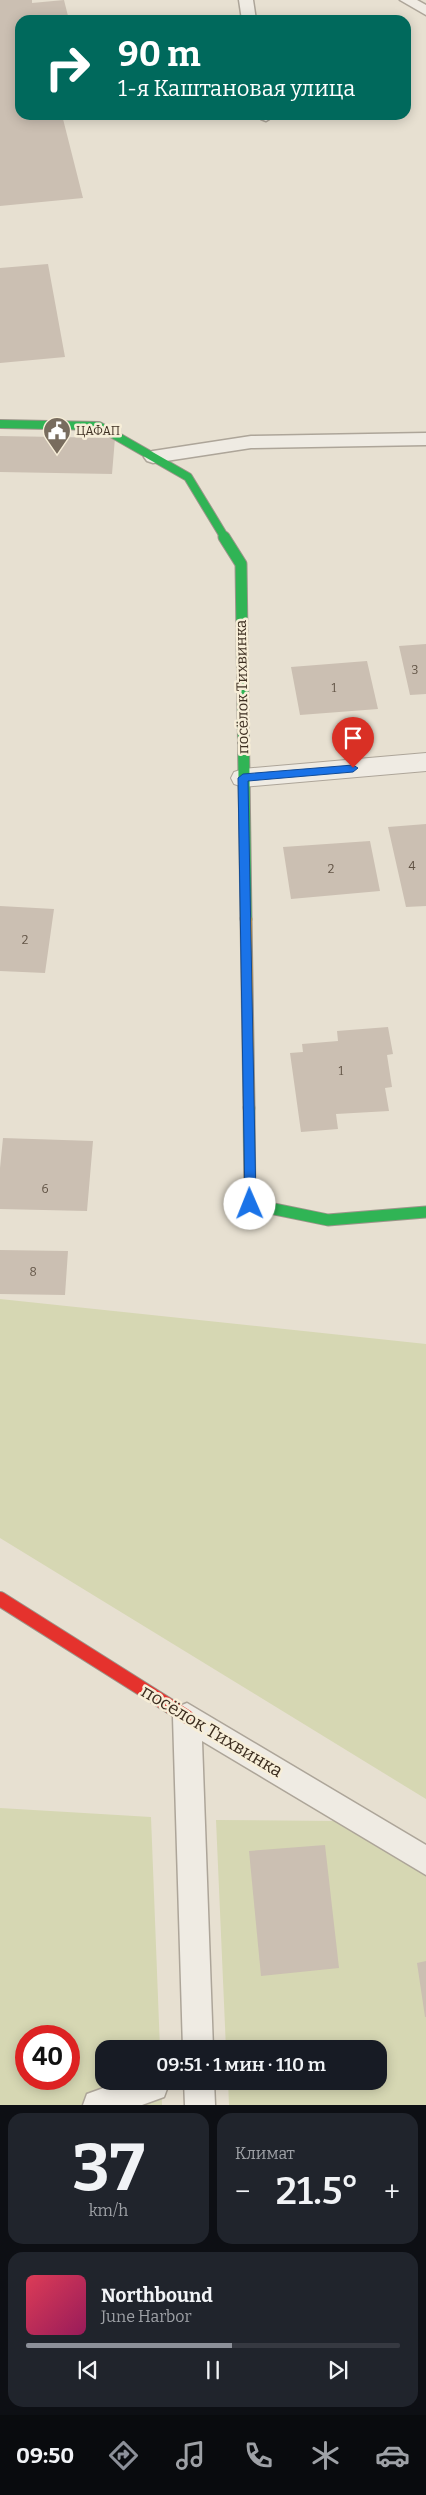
<!DOCTYPE html>
<html lang="ru">
<meta charset="utf-8">
<style>
:root{--surface:#171b24;--page:#20242c;--text:#f1f3f6;--muted:#9ea1a6;--line:#363941;--accent:#8c9099}
body{margin:0;font-family:Bitter,serif;background:var(--page);color:var(--text);height:100vh;display:flex;flex-direction:column;font-size:19px;white-space:nowrap}
*{box-sizing:border-box;margin:0}
p{font-size:16px;color:var(--muted)}
.icon{flex:none;width:28px;height:28px;fill:none;stroke:currentColor;stroke-width:2;stroke-linecap:round;stroke-linejoin:round}
.map{position:relative;height:2105px;overflow:hidden}
.details{display:flex;flex-direction:column;gap:8px;padding:8px;background:#0d0f14;flex:1}
.details>*{flex:none}
.top-card{position:absolute;left:15px;top:15px;width:396px;height:105px;border-radius:15px;box-shadow:0 2px 12px #0003;background:#00695c;color:#fff;overflow:hidden}
.speed{position:absolute;left:15px;top:2025px;display:flex;gap:10px;font-size:25px;font-weight:700;text-align:center}
.speed>*{display:grid;place-content:center;width:65px;height:65px;border-radius:50%;background:var(--surface);box-shadow:0 2px 12px #0003;line-height:1}
.speed .limit{border:8px solid #d22;background:#fff;color:#111}
.pin{position:absolute;display:grid;place-items:center;width:42px;height:42px;color:#fff;margin:-51px -21px;border-radius:50% 50% 50% 0;rotate:-45deg;box-shadow:0 0 5px #0007}
.pin .icon{rotate:45deg}
.me{position:absolute;width:55px;margin:-28px;rotate:359deg;stroke-linejoin:round;filter:drop-shadow(0 0 4px #0008)}
.turn{display:flex;align-items:center;gap:18px;height:105px;padding:0 20px;font-size:22px}
.turn .icon{width:65px;height:65px;stroke-width:2.5}
.turn b{display:block;font-size:35px;line-height:42px}
.big{font-size:38px;font-weight:600;line-height:1.1}
.details .card{flex:1;display:flex;flex-direction:column;justify-content:center;gap:8px;min-width:0;padding:0 18px;border-radius:15px;background:var(--page)}
.details .dial{align-items:center;gap:0}
.dial b{font-size:65px;line-height:1}
.song{display:flex;align-items:center;gap:15px}
.cover{width:60px;height:60px;border-radius:8px;background:linear-gradient(135deg,hsl(350 70% 55%),hsl(330 70% 35%))}
.played{height:5px;border-radius:2px;background:linear-gradient(90deg,var(--accent) 55%,var(--line) 55%)}
.keys{display:flex;justify-content:space-around;direction:ltr}
.heat{display:flex;justify-content:space-between;align-items:center;font-size:28px;direction:ltr}
.details .tiles{flex:1;display:grid;gap:8px;grid-template-columns:1fr 1fr}
.card:last-child{grid-column:span 2}
.trip{position:absolute;left:95px;top:2040px;width:292px;height:50px;border-radius:15px;background:var(--surface);box-shadow:0 2px 12px #0003;font-weight:600;line-height:50px;text-align:center}
.tabs{display:flex;height:80px;justify-content:space-around;align-items:center;background:#090b0e;color:var(--muted)}
.tabs .icon{width:35px;height:35px}
.tabs .active{color:var(--accent)}
.tabs b{font-size:22px;color:var(--text)}
.map>svg:first-child{display:block}
.green{fill:#d6d7b3;fill-rule:evenodd}
.building{fill:#cbbfb2}
.lines{fill:none;stroke-linecap:round;stroke-linejoin:round}
.lane-casing{stroke:#ada599;stroke-width:3}
.street-casing{stroke:#ada599;stroke-width:2}
.fast-far1-casing{stroke:#9c958a;stroke-width:10}
.fast-casing{stroke:#9c958a;stroke-width:13}
.slow-casing{stroke:#9c958a;stroke-width:13}
.jam-casing{stroke:#9c958a;stroke-width:16}
.lane{fill:#efebe3;fill-rule:evenodd}
.street{fill:#efebe3;fill-rule:evenodd}
.fast-far1{stroke:#30b455;stroke-width:8}
.fast{stroke:#30b455;stroke-width:11}
.slow{stroke:#ff9f0a;stroke-width:11}
.jam{stroke:#e5322d;stroke-width:14}
.route{fill:#1a73e8;stroke:#114b97}
.labels{text-anchor:middle;stroke-width:5;stroke-linejoin:round;paint-order:stroke}
.far-poi-label{font-size:12px;fill:#3d2e20;stroke:#f7eed8;text-anchor:start}
.number-label{font-size:12px;fill:#605244}
.street-label{font-size:15px;fill:#3d2e20;stroke:#f7eed8}
.near-street-label{font-size:18px;fill:#3d2e20;stroke:#f7eed8}
</style>
<div class="map">
<svg width="426" height="2105" viewBox="0 0 426 2105">
<rect width="100%" height="100%" fill="#e7e0d1"/>
<path class="green" d="M 0,1299 L 426,1344 L 426,1799 L 0,1538 Z
M 0,1808 L 151,1817 L 160,2049 L 104,2049 L 104,2081 L 161,2081 L 162,2105 L 0,2105 ZM 26,2036 L 69,2036 L 69,2079 L 26,2079 Z
M 216,1820 L 338,1821 L 426,1875 L 426,2105 L 229,2105 L 228,2081 L 379,2081 L 379,2049 L 226,2049 Z"/>
<path class="building" d="M 0,0 L 32,0 L 32,3 L 64,0 L 69,20 L 20,20 L 20,115 L 62,115 L 83,198 L 0,206 Z
M 48,264 L 65,357 L 0,363 L 0,268 Z
M 0,436 L 115,438 L 112,474 L 0,472 Z
M 426,644 L 426,694 L 410,695 L 399,646 Z
M 367,661 L 378,709 L 300,715 L 291,667 Z
M 426,824 L 426,906 L 406,907 L 388,827 Z
M 370,841 L 380,891 L 291,899 L 283,847 Z
M 0,906 L 54,909 L 45,973 L 0,971 Z
M 388,1027 L 393,1054 L 387,1055 L 392,1087 L 385,1088 L 389,1111 L 336,1114 L 338,1129 L 301,1132 L 290,1053 L 303,1052 L 302,1044 L 338,1041 L 337,1031 Z
M 3,1138 L 93,1141 L 87,1211 L 0,1209 L 0,1168 Z
M 0,1250 L 68,1251 L 65,1295 L 0,1294 Z
M 325,1845 L 339,1968 L 261,1976 L 249,1851 Z
M 426,1961 L 426,2017 L 425,2017 L 417,1963 Z"/>
<g class="lines">
<defs>
<path id="lane" d="M 239,0 L 253,0 L 256,20 L 242,20 Z
M 400,0 L 417,0 L 426,5 L 426,15 Z
M 257,115 L 273,115 L 274,116 L 266,121 L 261,119 Z
M 426,433 L 426,445 L 251,448 L 153,463 L 147,461 L 144,457 L 147,453 L 153,451 L 251,436 Z
M 187,1703 L 426,1845 L 426,1875 L 202,1741 L 213,2049 L 183,2049 L 173,1717 L 177,1707 Z
M 123,2081 L 166,2081 L 168,2086 L 164,2097 L 142,2105 L 83,2105 L 87,2094 Z
M 184,2081 L 214,2081 L 215,2105 L 185,2105 Z"/>
<path id="street" d="M 426,753 L 426,771 L 243,787 L 234,784 L 231,778 L 234,772 L 243,769 Z"/>
<path id="fast-far1" d="M 0,424 L 99,426 L 188,477 L 225,538"/>
<path id="fast" d="M 224,537 L 241,564 L 246,919
M 249,1108 L 250,1204 L 328,1220 L 426,1212"/>
<path id="slow" d="M 246,919 L 249,1108"/>
<path id="jam" d="M 0,1599 L 187,1717"/>
</defs>
<use href="#lane" class="lane-casing"/>
<use href="#street" class="street-casing"/>
<use href="#fast-far1" class="fast-far1-casing"/>
<use href="#fast" class="fast-casing"/>
<use href="#slow" class="slow-casing"/>
<use href="#jam" class="jam-casing"/>
<use href="#lane" class="lane"/>
<use href="#street" class="street"/>
<use href="#fast-far1" class="fast-far1"/>
<use href="#fast" class="fast"/>
<use href="#slow" class="slow"/>
<use href="#jam" class="jam"/>
</g>
<path class="route" d="M 353,765 L 358,768 L 353,772 L 248,781 L 256,1204 L 250,1209 L 245,1204 L 238,778 L 243,774 Z"/>
<defs>
<symbol id="civic-pin" viewBox="-11 -11 22 30"><path d="M0 17L-7.5 6A9.5 9.5 0 1 1 7.5 6Z" fill="#786c5e" stroke="#f7eed8"/><path d="M-.6-6.5H3V-4.5H.6V-3L4-1V1h2V6H-6V1h2V-1L-.6-3ZM-1.2 2.5V6h2.4V2.5Z" fill="#fff"/></symbol>
</defs>
<g fill-rule="evenodd">
<use href="#civic-pin" x="41" y="415" width="32" height="43"/>
</g>
<g class="labels">
<g class="far-poi-label">
<text x="76" y="435">ЦАФАП</text>
</g>
<g class="number-label">
<text x="415" y="674">3</text>
<text x="334" y="692">1</text>
<text x="412" y="870">4</text>
<text x="331" y="873">2</text>
<text x="25" y="944">2</text>
<text x="341" y="1075">1</text>
<text x="45" y="1193">6</text>
<text x="33" y="1276">8</text>
</g>
<g class="street-label">
<text transform="translate(242 687) rotate(-91)" y="5">посёлок Тихвинка</text>
</g>
<g class="near-street-label">
<text transform="translate(212 1731) rotate(31)" y="6">посёлок Тихвинка</text>
</g>
</g>
</svg>
<div class="speed"><div class="limit">40</div></div>
<div class="pin" style="left:353px;top:768px;background:#d93025"><svg class="icon" aria-label="arrive" viewBox="0 0 24 24"><path d="M6 21V4h12l-3 4 3 4H6"/></svg></div>
<svg class="me" style="left:250px;top:1204px" viewBox="-20 -20 40 40"><circle r="19" fill="#fff"/><path d="M0-13L10 11 0 6-10 11z" fill="#1a73e8"/></svg>
<div class="trip">09:51 · 1 мин · 110 m</div>
<div class="top-card">
<div class="turn"><svg class="icon" aria-label="right" viewBox="0 0 24 24"><path d="M7 20v-9h11M14 6l5 5-5 5"/></svg><div><b>90 m</b>1-я Каштановая улица</div></div>
</div>
</div>
<section class="details">
<div class="tiles">
<div class="card dial"><b>37</b><p>km/h</p></div>
<div class="card"><p>Климат</p>
<div class="heat"><a>−</a><b class="big">21.5°</b><a>+</a></div>
</div>
<div class="card">
<div class="song"><i class="cover"></i><div><b>Northbound</b><p>June Harbor</p></div></div>
<div class="played"></div>
<div class="keys"><svg class="icon" aria-label="previous" viewBox="0 0 24 24"><path d="M18 5L8 12l10 7zM5 5v14"/></svg><svg class="icon" aria-label="pause" viewBox="0 0 24 24"><path d="M8 5v14M16 5v14"/></svg><svg class="icon" aria-label="next" viewBox="0 0 24 24"><path d="M6 5l10 7-10 7zM19 5v14"/></svg></div>
</div>
</div>
</section>
<nav class="tabs">
<b>09:50</b>
<svg class="icon active" aria-label="directions" viewBox="0 0 24 24"><path d="M12 3l9 9-9 9-9-9zM9 14v-3h6M13 9l2 2-2 2"/></svg>
<svg class="icon" aria-label="music" viewBox="0 0 24 24"><path d="M9 18V5l10-2v13"/><circle cx="6" cy="18" r="3"/><circle cx="16" cy="16" r="3"/></svg>
<svg class="icon" aria-label="phone" viewBox="0 0 24 24"><path d="M5 4h4l2 5-3 2q2 4 5 5l2-3 5 2v4C11 20 4 13 5 4z"/></svg>
<svg class="icon" aria-label="climate" viewBox="0 0 24 24"><path d="M12 3v18M4 7l16 10M4 17L20 7"/></svg>
<svg class="icon" aria-label="car" viewBox="0 0 24 24"><path d="M5 17H2v-5l4-1 3-4h7l3 4 3 1v5h-3M9 17h6M6 11h13"/><circle cx="7" cy="17" r="2"/><circle cx="17" cy="17" r="2"/></svg>
</nav>
